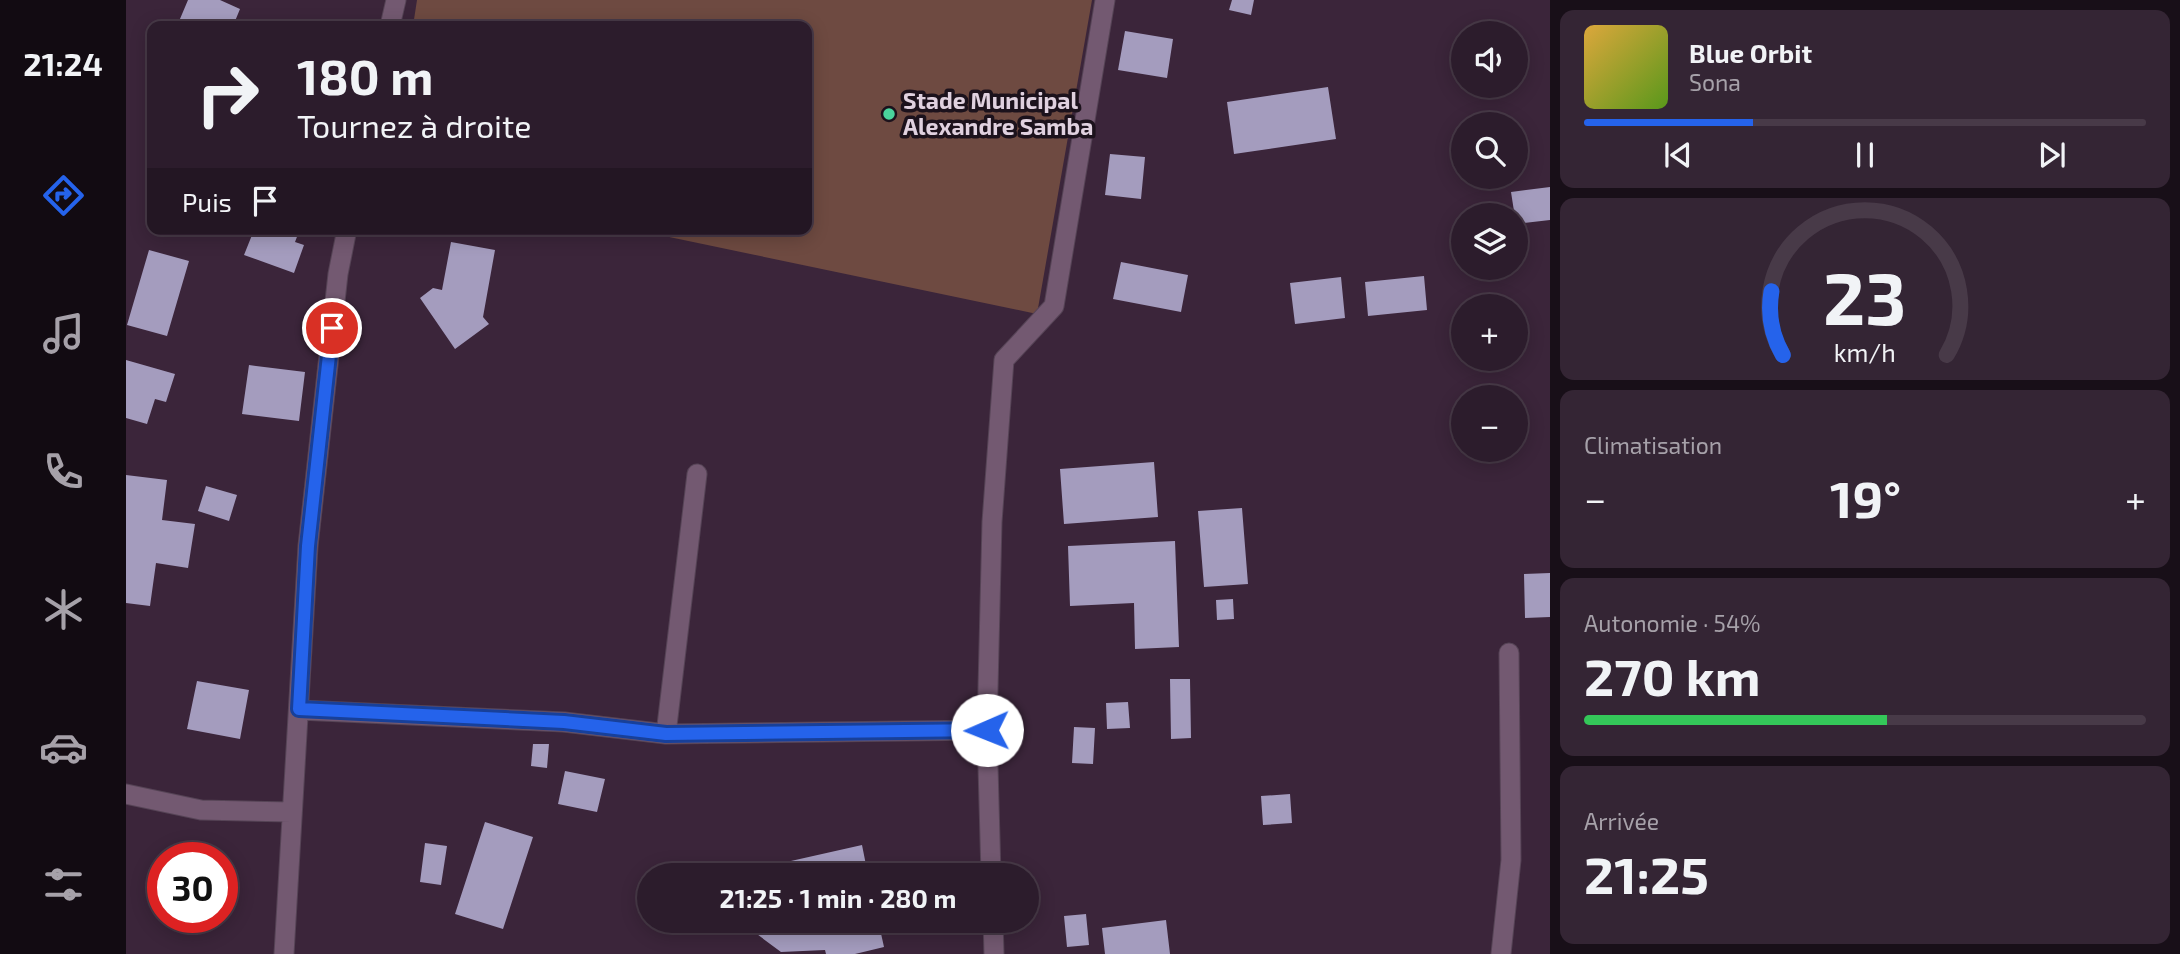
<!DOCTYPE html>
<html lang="fr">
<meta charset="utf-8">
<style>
:root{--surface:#2c1c2c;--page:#342534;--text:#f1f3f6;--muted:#a6a1a9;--line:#483a48;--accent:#2563eb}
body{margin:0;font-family:"Exo 2",sans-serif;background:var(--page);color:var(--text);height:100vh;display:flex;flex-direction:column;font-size:26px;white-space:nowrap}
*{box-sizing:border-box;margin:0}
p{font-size:23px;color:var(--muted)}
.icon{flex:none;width:38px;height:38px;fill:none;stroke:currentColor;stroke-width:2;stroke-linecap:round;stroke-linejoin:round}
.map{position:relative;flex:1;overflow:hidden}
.drawer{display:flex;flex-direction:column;gap:10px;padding:10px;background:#180f18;width:630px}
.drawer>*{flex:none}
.hud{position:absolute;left:21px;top:21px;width:665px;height:214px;border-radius:14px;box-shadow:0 4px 18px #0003,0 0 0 2px var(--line);background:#2c1c2c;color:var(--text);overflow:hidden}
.controls{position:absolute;left:1325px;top:21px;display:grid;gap:14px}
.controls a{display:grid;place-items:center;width:77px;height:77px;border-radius:50%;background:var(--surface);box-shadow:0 4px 18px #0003,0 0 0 2px var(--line);font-size:35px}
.speed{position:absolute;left:21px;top:842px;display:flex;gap:14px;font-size:35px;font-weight:700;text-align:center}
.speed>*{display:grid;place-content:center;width:91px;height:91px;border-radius:50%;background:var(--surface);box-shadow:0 4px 18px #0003,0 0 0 2px var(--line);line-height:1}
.speed .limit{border:10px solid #d22;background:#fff;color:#111}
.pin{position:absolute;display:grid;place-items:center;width:60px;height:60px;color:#fff;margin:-30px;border:4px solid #fff;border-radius:50%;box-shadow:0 2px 7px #0007}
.me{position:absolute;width:77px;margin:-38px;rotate:269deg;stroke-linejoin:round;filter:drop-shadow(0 0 5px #0008)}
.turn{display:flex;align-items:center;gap:24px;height:147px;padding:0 35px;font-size:32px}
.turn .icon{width:91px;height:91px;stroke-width:2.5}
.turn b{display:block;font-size:49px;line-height:60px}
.then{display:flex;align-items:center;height:66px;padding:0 35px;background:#0003;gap:14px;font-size:26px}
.big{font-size:52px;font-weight:700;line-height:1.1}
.drawer .widget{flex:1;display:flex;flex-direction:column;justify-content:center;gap:10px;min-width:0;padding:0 24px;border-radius:14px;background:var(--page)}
.drawer .dial{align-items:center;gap:0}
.dial svg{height:182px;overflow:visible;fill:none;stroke:var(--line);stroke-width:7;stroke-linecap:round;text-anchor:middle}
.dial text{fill:var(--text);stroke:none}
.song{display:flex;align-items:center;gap:21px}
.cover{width:84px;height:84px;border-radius:10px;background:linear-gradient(135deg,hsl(40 70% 55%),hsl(90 70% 35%))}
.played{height:7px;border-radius:4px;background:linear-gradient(90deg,var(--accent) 30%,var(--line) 30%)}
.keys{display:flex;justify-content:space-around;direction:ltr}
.heat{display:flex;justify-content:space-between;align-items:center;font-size:38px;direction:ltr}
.charge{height:10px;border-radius:5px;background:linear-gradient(90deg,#34c759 54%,var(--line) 0)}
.trip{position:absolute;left:511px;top:863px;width:402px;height:70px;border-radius:35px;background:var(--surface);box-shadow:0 4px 18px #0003,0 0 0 2px var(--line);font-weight:700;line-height:70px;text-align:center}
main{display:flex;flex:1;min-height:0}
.dock{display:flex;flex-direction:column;width:126px;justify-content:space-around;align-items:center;background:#120b12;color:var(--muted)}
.dock .icon{width:49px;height:49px}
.dock .selected{color:var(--accent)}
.dock b{font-size:32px;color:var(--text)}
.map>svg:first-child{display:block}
.green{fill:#6e4a41}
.building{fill:#a49cbe}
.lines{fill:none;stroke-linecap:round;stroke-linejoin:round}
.minor-casing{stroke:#564456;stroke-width:21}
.minor{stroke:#735971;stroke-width:19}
.route-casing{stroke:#184099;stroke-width:18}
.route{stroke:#2563eb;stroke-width:12}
.poi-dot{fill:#4ad49c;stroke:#1c121c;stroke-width:2.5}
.labels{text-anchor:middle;stroke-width:7;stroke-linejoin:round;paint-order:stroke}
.poi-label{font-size:23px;font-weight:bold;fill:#e0d1df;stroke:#1c121c;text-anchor:start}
</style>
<main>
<nav class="dock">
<b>21:24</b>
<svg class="icon selected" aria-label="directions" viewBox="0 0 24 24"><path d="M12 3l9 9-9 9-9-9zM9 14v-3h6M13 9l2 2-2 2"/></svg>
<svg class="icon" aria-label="music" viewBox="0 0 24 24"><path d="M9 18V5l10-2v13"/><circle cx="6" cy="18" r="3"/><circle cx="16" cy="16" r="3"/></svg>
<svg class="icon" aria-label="phone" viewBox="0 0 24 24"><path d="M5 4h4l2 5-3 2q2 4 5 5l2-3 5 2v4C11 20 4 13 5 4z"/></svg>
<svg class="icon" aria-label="climate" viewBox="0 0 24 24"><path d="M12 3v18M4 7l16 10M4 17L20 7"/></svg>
<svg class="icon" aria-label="car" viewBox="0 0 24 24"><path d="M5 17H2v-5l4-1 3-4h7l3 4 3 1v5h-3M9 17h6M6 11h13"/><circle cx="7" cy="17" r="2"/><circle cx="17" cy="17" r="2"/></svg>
<svg class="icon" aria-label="filters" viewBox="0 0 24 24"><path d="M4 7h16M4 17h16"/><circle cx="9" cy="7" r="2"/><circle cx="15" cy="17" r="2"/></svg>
</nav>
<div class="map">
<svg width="1424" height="954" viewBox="0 0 1424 954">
<rect width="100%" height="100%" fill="#3b253a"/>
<path class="green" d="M 291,0 L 966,0 L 911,314 L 505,229 L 681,229 L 681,26 L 287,26 Z"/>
<path class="building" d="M 62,0 L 94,0 L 114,9 L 107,26 L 51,26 Z
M 1106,0 L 1128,0 L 1125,15 L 1103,10 Z
M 999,31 L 1047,39 L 1041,78 L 992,70 Z
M 1202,87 L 1210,139 L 1108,154 L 1101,102 Z
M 984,154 L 1019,157 L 1015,199 L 979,195 Z
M 1424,187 L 1424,220 L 1390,224 L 1385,192 Z
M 174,229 L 169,242 L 178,245 L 168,273 L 118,255 L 128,230 Z
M 325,242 L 369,250 L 357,317 L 363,324 L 329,349 L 294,298 L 307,288 L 316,290 Z
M 23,250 L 63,261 L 41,336 L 1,325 Z
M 995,262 L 1062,275 L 1055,312 L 987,299 Z
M 1298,276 L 1301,310 L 1242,316 L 1239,282 Z
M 1215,277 L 1219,318 L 1169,324 L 1164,283 Z
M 0,360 L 49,374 L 40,402 L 29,399 L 21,424 L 0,418 Z
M 123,365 L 179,372 L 173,421 L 116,414 Z
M 1028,462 L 1032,517 L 938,524 L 934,469 Z
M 0,475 L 41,480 L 36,520 L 69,524 L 62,568 L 30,563 L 24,606 L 0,603 Z
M 80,486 L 111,495 L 103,521 L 72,511 Z
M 1116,508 L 1122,584 L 1078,587 L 1072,511 Z
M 1049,541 L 1053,647 L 1009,649 L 1008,603 L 944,606 L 942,546 Z
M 1424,573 L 1424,617 L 1399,618 L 1398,574 Z
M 1107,599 L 1108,619 L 1091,620 L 1090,600 Z
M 1044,679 L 1064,679 L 1065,738 L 1045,739 Z
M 71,681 L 123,690 L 114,739 L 61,729 Z
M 1002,702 L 1004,728 L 981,729 L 980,703 Z
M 948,727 L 969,728 L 967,764 L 946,763 Z
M 407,744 L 423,744 L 421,768 L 405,766 Z
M 439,771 L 479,779 L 471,812 L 432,804 Z
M 1164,794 L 1166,823 L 1137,825 L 1135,796 Z
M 359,822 L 407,837 L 377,929 L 329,914 Z
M 299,843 L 321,846 L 315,885 L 294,882 Z
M 736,845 L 742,875 L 625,875 L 629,869 Z
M 960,914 L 963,945 L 941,947 L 938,916 Z
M 619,920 L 752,920 L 758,947 L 729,954 L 700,954 L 699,950 L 655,952 L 620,926 Z
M 1040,920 L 1044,954 L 979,954 L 976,928 Z"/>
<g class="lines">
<defs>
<path id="minor" d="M 264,26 L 270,0
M 173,710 L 438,722 L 540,734 L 861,730
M 540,734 L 571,474
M 0,794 L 75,810 L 165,812
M 865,875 L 861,730 L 866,522 L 878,360 L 928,306 L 979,0
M 867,920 L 868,954
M 158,954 L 182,546 L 212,274 L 221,229
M 1375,954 L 1385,860 L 1383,653"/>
</defs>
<use href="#minor" class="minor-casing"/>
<use href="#minor" class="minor"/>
</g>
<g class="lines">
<defs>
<path id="route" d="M 206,328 L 182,546 L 173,709 L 438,722 L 540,734 L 861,730"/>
</defs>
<use href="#route" class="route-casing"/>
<use href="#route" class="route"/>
</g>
<circle class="poi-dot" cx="763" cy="114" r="7"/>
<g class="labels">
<g class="poi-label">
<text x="777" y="109">Stade Municipal<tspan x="777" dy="26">Alexandre Samba</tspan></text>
</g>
</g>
</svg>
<div class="controls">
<a><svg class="icon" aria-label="sound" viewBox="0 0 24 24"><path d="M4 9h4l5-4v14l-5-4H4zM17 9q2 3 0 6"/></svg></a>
<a><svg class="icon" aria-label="search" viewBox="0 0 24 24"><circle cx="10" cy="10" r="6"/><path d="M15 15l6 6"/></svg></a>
<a><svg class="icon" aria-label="layers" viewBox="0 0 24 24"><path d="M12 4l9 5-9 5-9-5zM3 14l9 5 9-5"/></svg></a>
<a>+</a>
<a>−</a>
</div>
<div class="speed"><div class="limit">30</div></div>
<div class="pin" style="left:206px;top:328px;background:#d93025"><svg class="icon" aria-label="arrive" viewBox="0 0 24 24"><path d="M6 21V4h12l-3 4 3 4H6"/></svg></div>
<svg class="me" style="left:861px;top:730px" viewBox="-20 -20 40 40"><circle r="19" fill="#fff"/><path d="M0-13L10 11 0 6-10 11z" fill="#2563eb"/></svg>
<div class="trip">21:25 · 1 min · 280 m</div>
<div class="hud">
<div class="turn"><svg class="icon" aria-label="right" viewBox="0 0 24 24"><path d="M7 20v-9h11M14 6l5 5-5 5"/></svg><div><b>180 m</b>Tournez à droite</div></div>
<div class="then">Puis<svg class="icon" aria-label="arrive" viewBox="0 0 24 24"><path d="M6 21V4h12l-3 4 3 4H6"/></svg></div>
</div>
</div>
<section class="drawer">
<div class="widget">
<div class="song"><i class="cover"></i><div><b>Blue Orbit</b><p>Sona</p></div></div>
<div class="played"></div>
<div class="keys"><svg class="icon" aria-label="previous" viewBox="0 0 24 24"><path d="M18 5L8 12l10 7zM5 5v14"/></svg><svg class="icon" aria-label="pause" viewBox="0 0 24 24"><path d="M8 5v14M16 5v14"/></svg><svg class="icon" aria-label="next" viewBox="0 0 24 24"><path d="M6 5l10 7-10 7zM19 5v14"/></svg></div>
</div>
<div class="widget dial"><svg viewBox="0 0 100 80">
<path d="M14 69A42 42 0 1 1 86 69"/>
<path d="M14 69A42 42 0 0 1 9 41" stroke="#2563eb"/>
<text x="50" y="56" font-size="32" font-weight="700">23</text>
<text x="50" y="72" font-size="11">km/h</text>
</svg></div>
<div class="widget"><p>Climatisation</p>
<div class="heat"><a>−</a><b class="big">19°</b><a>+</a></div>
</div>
<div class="widget"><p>Autonomie · 54%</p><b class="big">270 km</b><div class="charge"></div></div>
<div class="widget"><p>Arrivée</p><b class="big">21:25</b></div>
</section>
</main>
